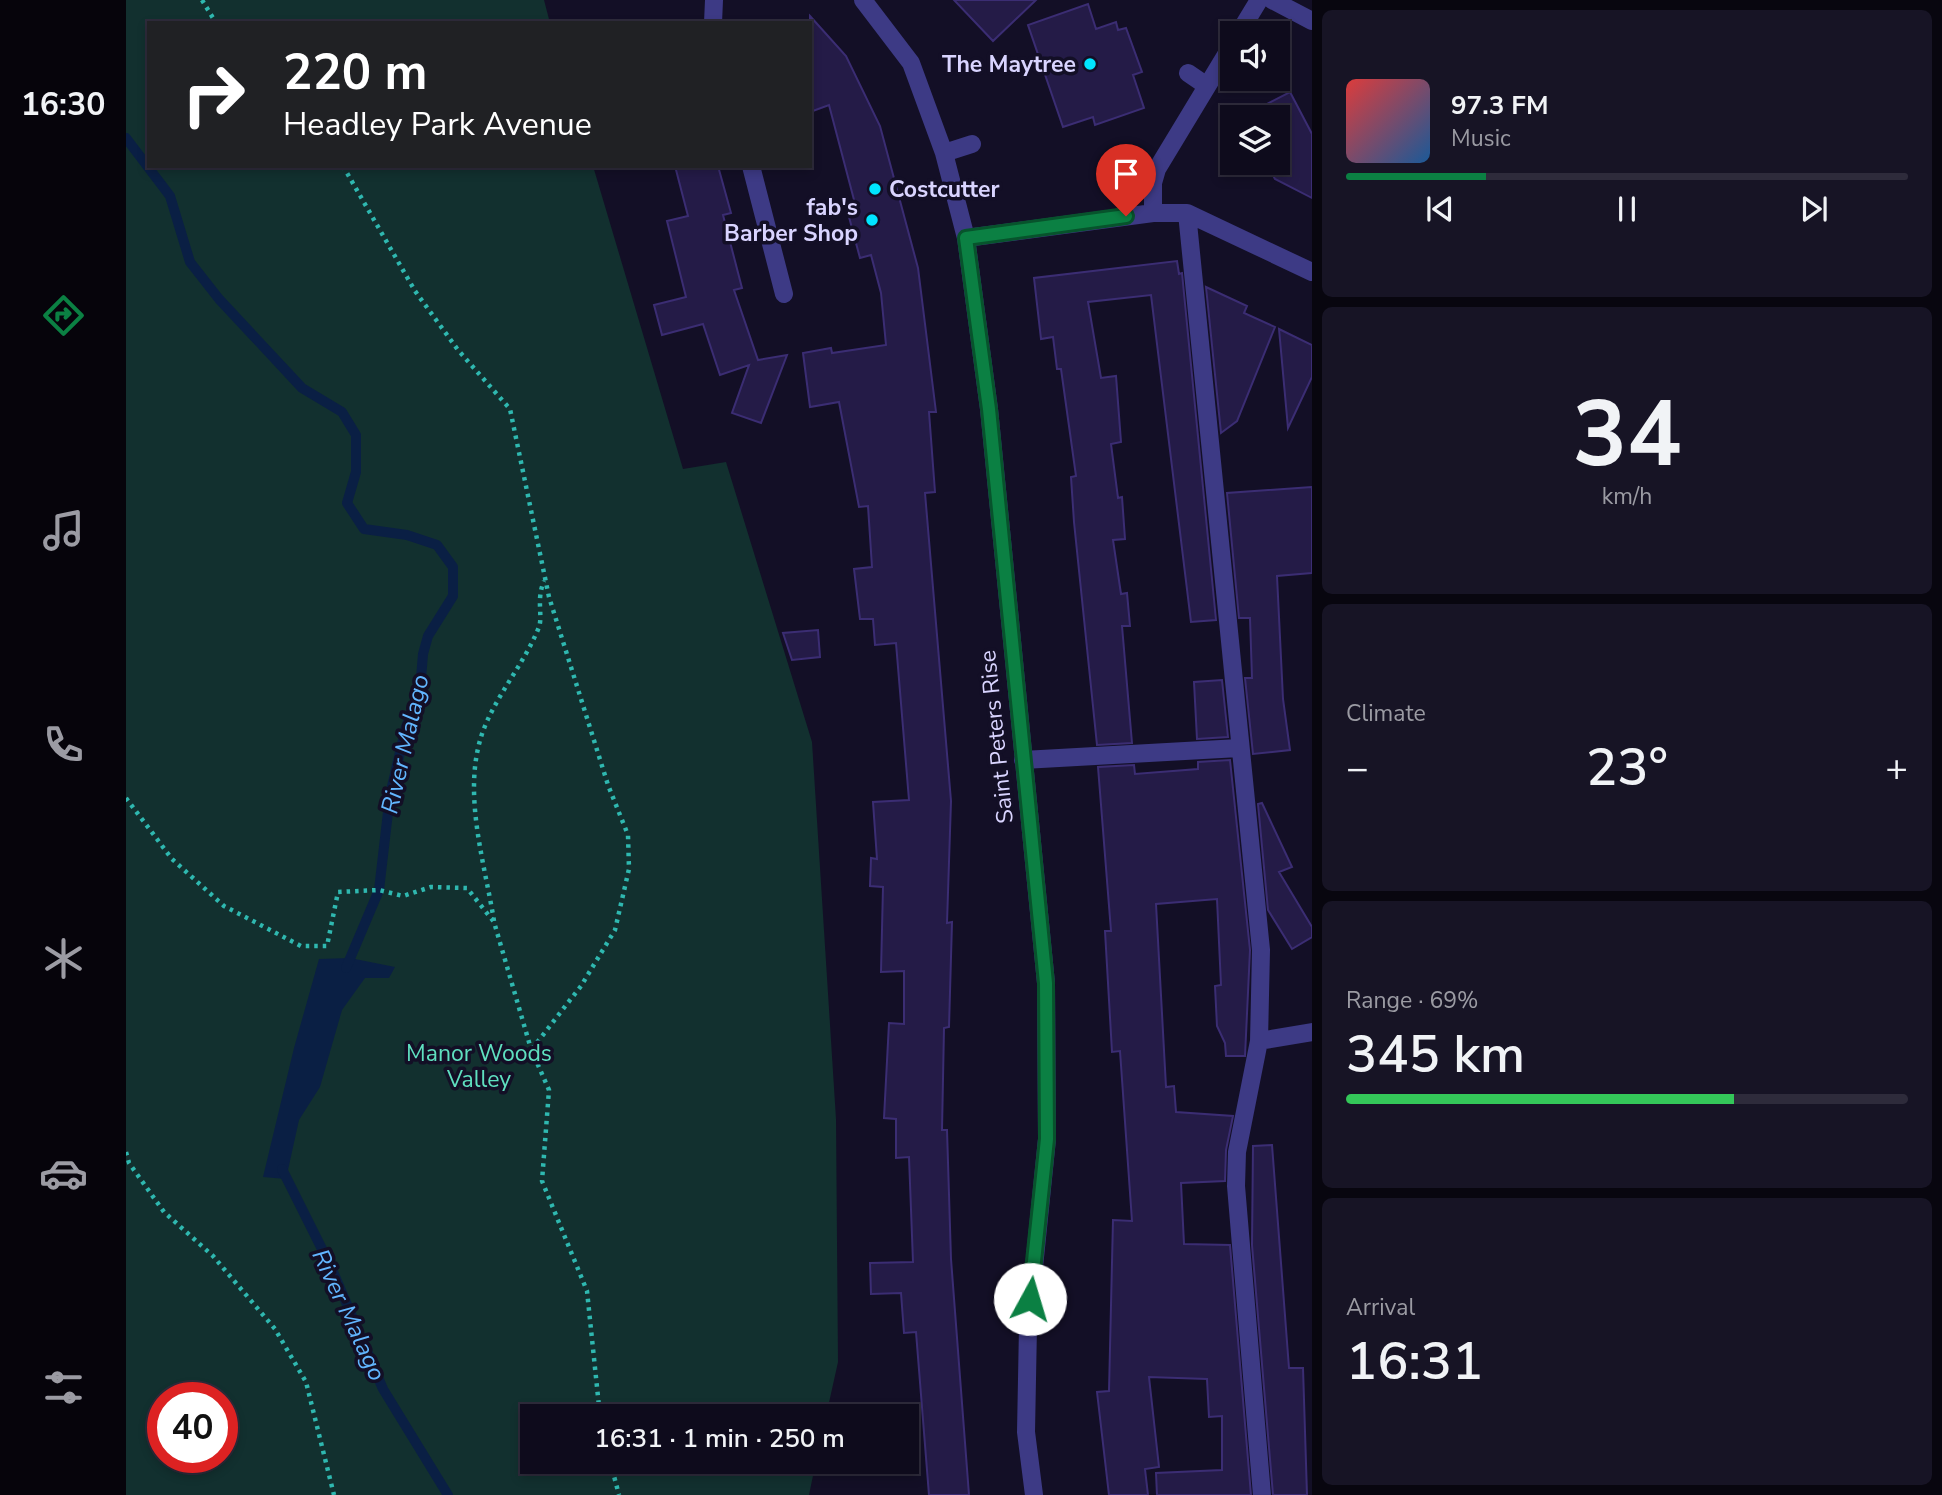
<!DOCTYPE html>
<meta charset="utf-8">
<style>
:root{--surface:#0e0b1c;--page:#171425;--text:#f1f3f6;--muted:#9b9ba3;--line:#2e2b3b;--accent:#0b8043}
body{margin:0;font-family:"Nunito Sans",sans-serif;background:var(--page);color:var(--text);height:100vh;display:flex;flex-direction:column;font-size:26px;white-space:nowrap}
*{box-sizing:border-box;margin:0}
p{font-size:23px;color:var(--muted)}
.icon{flex:none;width:38px;height:38px;fill:none;stroke:currentColor;stroke-width:2;stroke-linecap:round;stroke-linejoin:round}
.map{position:relative;flex:1;overflow:hidden}
.details{display:flex;flex-direction:column;gap:10px;padding:10px;background:#08060f;width:630px}
.details>*{flex:none}
.hud{position:absolute;left:21px;top:21px;width:665px;height:147px;border-radius:0px;box-shadow:0 4px 10px #0003,0 0 0 2px var(--line);background:#202124;color:#fff;overflow:hidden}
.controls{position:absolute;left:1094px;top:21px;display:grid;gap:14px}
.controls a{display:grid;place-items:center;width:70px;height:70px;border-radius:0px;background:var(--surface);box-shadow:0 4px 10px #0003,0 0 0 2px var(--line);font-size:35px}
.speed{position:absolute;left:21px;top:1382px;display:flex;gap:14px;font-size:35px;font-weight:700;text-align:center}
.speed>*{display:grid;place-content:center;width:91px;height:91px;border-radius:50%;background:var(--surface);box-shadow:0 4px 10px #0003,0 0 0 2px var(--line);line-height:1}
.speed .limit{border:10px solid #d22;background:#fff;color:#111}
.pin{position:absolute;display:grid;place-items:center;width:60px;height:60px;color:#fff;margin:-72px -30px;border-radius:50% 50% 50% 0;rotate:-45deg;box-shadow:0 0 7px #0007}
.pin .icon{rotate:45deg}
.me{position:absolute;width:77px;margin:-38px;rotate:6deg;stroke-linejoin:round;filter:drop-shadow(0 0 5px #0008)}
.turn{display:flex;align-items:center;gap:24px;height:147px;padding:0 21px;font-size:32px}
.turn .icon{width:91px;height:91px;stroke-width:2.5}
.turn b{display:block;font-size:49px;line-height:60px}
.big{font-size:52px;font-weight:600;line-height:1.1}
.details .card{flex:1;display:flex;flex-direction:column;justify-content:center;gap:10px;min-width:0;padding:0 24px;border-radius:10px;background:var(--page)}
.details .dial{align-items:center;gap:0}
.dial b{font-size:91px;line-height:1}
.song{display:flex;align-items:center;gap:21px}
.cover{width:84px;height:84px;border-radius:10px;background:linear-gradient(135deg,hsl(0 70% 55%),hsl(210 70% 35%))}
.played{height:7px;border-radius:4px;background:linear-gradient(90deg,var(--accent) 25%,var(--line) 25%)}
.keys{display:flex;justify-content:space-around;direction:ltr}
.heat{display:flex;justify-content:space-between;align-items:center;font-size:38px;direction:ltr}
.charge{height:10px;border-radius:5px;background:linear-gradient(90deg,#34c759 69%,var(--line) 0)}
.trip{position:absolute;left:394px;top:1404px;width:399px;height:70px;border-radius:0px;background:var(--surface);box-shadow:0 4px 10px #0003,0 0 0 2px var(--line);font-weight:600;line-height:70px;text-align:center}
main{display:flex;flex:1;min-height:0}
.menu{display:flex;flex-direction:column;width:126px;justify-content:space-around;align-items:center;background:#06040b;color:var(--muted)}
.menu .icon{width:49px;height:49px}
.menu .active{color:var(--accent)}
.menu b{font-size:32px;color:var(--text)}
.map>svg:first-child{display:block}
.green{fill:#12302f;fill-rule:evenodd}
.water{fill:#0a1f44}
.lines{fill:none;stroke-linecap:round;stroke-linejoin:round}
.stream{stroke:#0a1f44;stroke-width:10}
.building{fill:#241b47;stroke:#3b2d73;stroke-width:2}
.path{stroke:#2fb8b0;stroke-width:4.5;stroke-dasharray:3.5 5;stroke-linecap:butt}
.minor{stroke:#3d3a85;stroke-width:18}
.route-casing{stroke:#07532c;stroke-width:18}
.route{stroke:#0b8043;stroke-width:12}
.poi-dot{fill:#00e5ff;stroke:#130f26;stroke-width:2.5}
.labels{text-anchor:middle;stroke-width:7;stroke-linejoin:round;paint-order:stroke}
.poi-label{font-size:23px;font-weight:bold;fill:#d9d4ff;stroke:#130f26;text-anchor:end}
.street-label{font-size:23px;fill:#d9d4ff;stroke:#130f26}
.park-label{font-size:23px;fill:#5fe0c0;stroke:#130f26}
.water-label{font-size:24px;font-style:italic;fill:#62b6ff;stroke:#130f26}
</style>
<main>
<nav class="menu">
<b>16:30</b>
<svg class="icon active" aria-label="directions" viewBox="0 0 24 24"><path d="M12 3l9 9-9 9-9-9zM9 14v-3h6M13 9l2 2-2 2"/></svg>
<svg class="icon" aria-label="music" viewBox="0 0 24 24"><path d="M9 18V5l10-2v13"/><circle cx="6" cy="18" r="3"/><circle cx="16" cy="16" r="3"/></svg>
<svg class="icon" aria-label="phone" viewBox="0 0 24 24"><path d="M5 4h4l2 5-3 2q2 4 5 5l2-3 5 2v4C11 20 4 13 5 4z"/></svg>
<svg class="icon" aria-label="climate" viewBox="0 0 24 24"><path d="M12 3v18M4 7l16 10M4 17L20 7"/></svg>
<svg class="icon" aria-label="car" viewBox="0 0 24 24"><path d="M5 17H2v-5l4-1 3-4h7l3 4 3 1v5h-3M9 17h6M6 11h13"/><circle cx="7" cy="17" r="2"/><circle cx="17" cy="17" r="2"/></svg>
<svg class="icon" aria-label="filters" viewBox="0 0 24 24"><path d="M4 7h16M4 17h16"/><circle cx="9" cy="7" r="2"/><circle cx="15" cy="17" r="2"/></svg>
</nav>
<div class="map">
<svg width="1186" height="1495" viewBox="0 0 1186 1495">
<rect width="100%" height="100%" fill="#130f26"/>
<path class="green" d="M 0,0 L 418,0 L 424,23 L 23,23 L 23,166 L 467,166 L 557,469 L 600,462 L 686,742 L 710,1119 L 712,1362 L 700,1416 L 406,1416 L 406,1461 L 690,1461 L 683,1495 L 0,1495 ZM 37,1398 L 96,1398 L 96,1458 L 37,1458 Z"/>
<path class="water" d="M 224,958 L 269,967 L 263,978 L 239,978 L 216,1010 L 194,1087 L 173,1120 L 160,1179 L 137,1177 L 168,1048 L 193,959 Z"/>
<g class="lines">
<path class="stream" d="M 0,138 L 44,196 L 64,262 L 93,299 L 176,388 L 216,412 L 230,435 L 230,472 L 221,503 L 238,529 L 281,535 L 311,545 L 327,567 L 327,596 L 302,636 L 297,654 L 294,691 L 280,727 L 264,795 L 253,890 L 220,968
M 156,1169 L 205,1267 L 257,1389 L 322,1495"/>
</g>
<path class="building" d="M 828,0 L 910,0 L 867,41 Z
M 962,4 L 970,29 L 990,22 L 992,30 L 1000,28 L 1016,72 L 1007,75 L 1018,108 L 969,125 L 967,117 L 937,127 L 902,25 Z
M 684,16 L 720,56 L 754,126 L 792,268 L 810,412 L 803,412 L 809,492 L 799,493 L 825,801 L 821,923 L 826,922 L 823,1027 L 818,1028 L 816,1130 L 821,1130 L 825,1259 L 843,1495 L 803,1495 L 790,1332 L 778,1333 L 775,1293 L 745,1294 L 744,1263 L 787,1262 L 783,1157 L 770,1158 L 770,1119 L 758,1118 L 763,1023 L 778,1024 L 778,971 L 755,972 L 757,887 L 744,886 L 745,858 L 751,859 L 747,802 L 783,800 L 770,643 L 749,645 L 747,619 L 734,619 L 728,569 L 746,567 L 742,506 L 733,507 L 713,402 L 684,407 L 677,353 L 705,348 L 706,353 L 760,345 L 755,293 L 745,255 L 734,258 L 723,217 L 732,215 L 703,105 L 684,112 Z
M 1164,92 L 1186,134 L 1186,198 L 1149,179 L 1144,170 L 1135,175 L 1128,163 L 1152,163 L 1152,117 L 1116,117 Z
M 549,166 L 592,166 L 605,213 L 597,215 L 616,288 L 608,290 L 632,360 L 661,355 L 635,423 L 606,413 L 623,365 L 594,375 L 577,324 L 536,335 L 528,305 L 560,297 L 541,221 L 562,216 Z
M 1051,261 L 1053,274 L 1056,273 L 1090,620 L 1065,622 L 1025,295 L 962,302 L 975,378 L 990,376 L 995,442 L 985,444 L 992,498 L 996,497 L 999,539 L 987,540 L 995,594 L 1001,593 L 1004,626 L 996,626 L 1006,743 L 971,745 L 948,522 L 945,477 L 950,476 L 935,369 L 931,369 L 927,337 L 915,339 L 908,278 Z
M 1080,287 L 1121,306 L 1118,313 L 1149,327 L 1111,421 L 1095,433 Z
M 1153,329 L 1186,345 L 1186,377 L 1162,428 Z
M 1186,487 L 1186,573 L 1151,576 L 1157,699 L 1164,750 L 1127,754 L 1119,678 L 1126,678 L 1124,618 L 1113,618 L 1101,493 Z
M 692,630 L 694,657 L 666,660 L 657,633 Z
M 1096,680 L 1102,737 L 1071,739 L 1068,682 Z
M 1104,760 L 1124,950 L 1119,1056 L 1100,1056 L 1099,1043 L 1091,1026 L 1089,986 L 1095,985 L 1091,899 L 1030,904 L 1040,1087 L 1048,1086 L 1050,1112 L 1107,1116 L 1100,1150 L 1099,1181 L 1055,1183 L 1058,1244 L 1104,1245 L 1125,1495 L 1031,1495 L 1030,1473 L 1096,1470 L 1096,1416 L 1083,1417 L 1081,1379 L 1023,1377 L 1033,1467 L 1019,1469 L 1022,1495 L 983,1495 L 971,1392 L 983,1391 L 987,1220 L 1006,1221 L 994,1051 L 986,1052 L 979,931 L 985,931 L 972,767 L 1008,765 L 1009,774 L 1072,769 L 1072,762 Z
M 1136,803 L 1166,867 L 1153,872 L 1186,927 L 1186,937 L 1166,949 L 1142,910 L 1132,804 Z
M 1146,1145 L 1163,1368 L 1177,1368 L 1181,1495 L 1147,1495 L 1126,1245 L 1127,1146 Z"/>
<g class="lines">
<path class="path" d="M 76,0 L 90,23
M 217,166 L 289,291 L 332,350 L 384,409 L 423,597 L 482,785 L 502,835 L 503,869 L 489,930 L 455,986 L 406,1049
M 0,798 L 46,859 L 98,906 L 175,946 L 201,946 L 212,892 L 253,890 L 277,896 L 305,887 L 341,888 L 368,922 L 405,1049 L 423,1090 L 416,1181 L 461,1291 L 474,1416
M 368,921 C 358,859 334,787 359,726 C 373,692 399,662 413,627 C 417,615 410,600 418,581
M 0,1152 L 3,1163 L 38,1212 L 87,1256 L 149,1329 L 180,1382 L 208,1495
M 484,1461 L 493,1495"/>
<path class="minor" d="M 737,0 L 785,63 L 818,153 L 840,238 L 863,409 L 920,983 L 921,1139 L 902,1326 L 900,1432 L 908,1495
M 1146,0 L 1186,21
M 587,23 L 588,0
M 1113,33 L 1133,0
M 1062,73 L 1081,86
M 818,153 L 846,144
M 625,166 L 658,294
M 1027,213 L 1027,183 L 1031,169 L 1106,45
M 1061,213 L 1135,950 L 1133,1041 L 1111,1152 L 1110,1186 L 1136,1495
M 840,238 L 1027,213 L 1061,213 L 1186,272
M 897,760 L 1113,748
M 1133,1041 L 1186,1032"/>
</g>
<g class="lines">
<defs>
<path id="route" d="M 904,1299 L 921,1139 L 920,983 L 863,409 L 840,238 L 1000,216"/>
</defs>
<use href="#route" class="route-casing"/>
<use href="#route" class="route"/>
</g>
<g class="poi-dot">
<circle cx="964" cy="64" r="7"/>
<circle cx="749" cy="189" r="7"/>
<circle cx="746" cy="220" r="7"/>
</g>
<g class="labels">
<g class="poi-label">
<text x="950" y="72">The Maytree</text>
<text x="763" y="197" text-anchor="start">Costcutter</text>
<text x="732" y="215">fab's<tspan x="732" dy="26">Barber Shop</tspan></text>
</g>
<g class="street-label">
<text transform="translate(870 737) rotate(-96)" y="8">Saint Peters Rise</text>
</g>
<g class="park-label">
<text x="353" y="1061">Manor Woods<tspan x="353" dy="26">Valley</tspan></text>
</g>
<g class="water-label">
<text transform="translate(279 744) rotate(-77)" y="8">River Malago</text>
<text transform="translate(223 1315) rotate(65)" y="8">River Malago</text>
</g>
</g>
</svg>
<div class="controls">
<a><svg class="icon" aria-label="sound" viewBox="0 0 24 24"><path d="M4 9h4l5-4v14l-5-4H4zM17 9q2 3 0 6"/></svg></a>
<a><svg class="icon" aria-label="layers" viewBox="0 0 24 24"><path d="M12 4l9 5-9 5-9-5zM3 14l9 5 9-5"/></svg></a>
</div>
<div class="speed"><div class="limit">40</div></div>
<div class="pin" style="left:1000px;top:216px;background:#d93025"><svg class="icon" aria-label="arrive" viewBox="0 0 24 24"><path d="M6 21V4h12l-3 4 3 4H6"/></svg></div>
<svg class="me" style="left:904px;top:1299px" viewBox="-20 -20 40 40"><circle r="19" fill="#fff"/><path d="M0-13L10 11 0 6-10 11z" fill="#0b8043"/></svg>
<div class="trip">16:31 · 1 min · 250 m</div>
<div class="hud">
<div class="turn"><svg class="icon" aria-label="right" viewBox="0 0 24 24"><path d="M7 20v-9h11M14 6l5 5-5 5"/></svg><div><b>220 m</b>Headley Park Avenue</div></div>
</div>
</div>
<section class="details">
<div class="card">
<div class="song"><i class="cover"></i><div><b>97.3 FM</b><p>Music</p></div></div>
<div class="played"></div>
<div class="keys"><svg class="icon" aria-label="previous" viewBox="0 0 24 24"><path d="M18 5L8 12l10 7zM5 5v14"/></svg><svg class="icon" aria-label="pause" viewBox="0 0 24 24"><path d="M8 5v14M16 5v14"/></svg><svg class="icon" aria-label="next" viewBox="0 0 24 24"><path d="M6 5l10 7-10 7zM19 5v14"/></svg></div>
</div>
<div class="card dial"><b>34</b><p>km/h</p></div>
<div class="card"><p>Climate</p>
<div class="heat"><a>−</a><b class="big">23°</b><a>+</a></div>
</div>
<div class="card"><p>Range · 69%</p><b class="big">345 km</b><div class="charge"></div></div>
<div class="card"><p>Arrival</p><b class="big">16:31</b></div>
</section>
</main>
